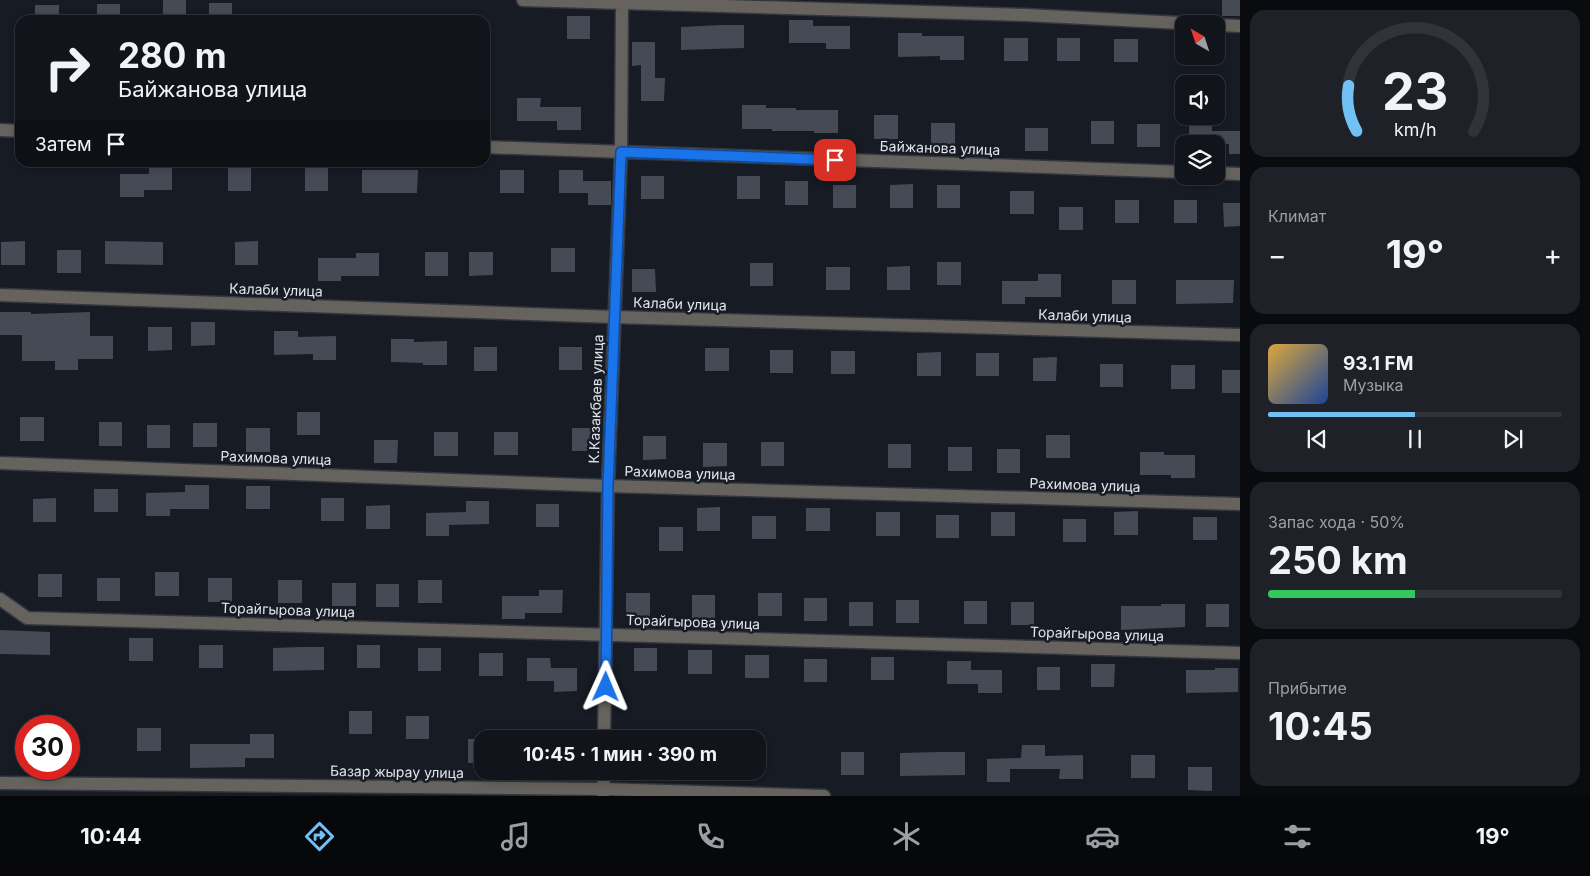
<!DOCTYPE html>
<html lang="ru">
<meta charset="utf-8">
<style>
:root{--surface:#11141b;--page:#1e2128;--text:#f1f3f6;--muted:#9c9ea3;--line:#30333a;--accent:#71c1f5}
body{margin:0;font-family:Inter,sans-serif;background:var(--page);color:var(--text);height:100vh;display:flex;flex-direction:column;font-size:19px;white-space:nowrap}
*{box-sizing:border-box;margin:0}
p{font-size:16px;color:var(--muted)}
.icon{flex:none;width:28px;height:28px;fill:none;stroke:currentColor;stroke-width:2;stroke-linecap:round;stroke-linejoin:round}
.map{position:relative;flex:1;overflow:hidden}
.sheet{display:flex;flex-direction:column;gap:10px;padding:10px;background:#090b0f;width:350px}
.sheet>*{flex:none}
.hud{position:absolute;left:15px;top:15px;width:475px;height:152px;border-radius:15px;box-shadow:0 2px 8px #0003,0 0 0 1px var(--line);background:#11141b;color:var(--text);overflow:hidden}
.needle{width:32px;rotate:321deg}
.tools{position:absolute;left:1175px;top:15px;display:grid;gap:10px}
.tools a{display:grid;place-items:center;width:50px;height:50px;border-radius:10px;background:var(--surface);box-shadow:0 2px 8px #0003,0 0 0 1px var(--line);font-size:25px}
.speed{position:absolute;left:15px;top:715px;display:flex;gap:10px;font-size:25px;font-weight:700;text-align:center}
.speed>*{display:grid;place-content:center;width:65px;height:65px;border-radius:50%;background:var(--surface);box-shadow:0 2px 8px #0003,0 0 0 1px var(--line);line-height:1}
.speed .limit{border:8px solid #d22;background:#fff;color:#111}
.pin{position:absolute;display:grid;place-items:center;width:42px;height:42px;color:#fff;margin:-21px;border-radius:10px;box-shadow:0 2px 8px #0006}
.me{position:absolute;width:55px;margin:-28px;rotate:1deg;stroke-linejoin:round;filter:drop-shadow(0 0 4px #0008)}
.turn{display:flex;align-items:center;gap:18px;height:105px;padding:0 20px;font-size:22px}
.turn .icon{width:65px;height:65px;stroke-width:2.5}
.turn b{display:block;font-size:35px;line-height:42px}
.then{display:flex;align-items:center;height:48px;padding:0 20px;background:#0003;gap:10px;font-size:19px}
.big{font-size:38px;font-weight:700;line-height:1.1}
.sheet .tile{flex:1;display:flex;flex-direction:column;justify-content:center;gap:8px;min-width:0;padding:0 18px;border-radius:15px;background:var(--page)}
.sheet .dial{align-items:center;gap:0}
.dial svg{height:130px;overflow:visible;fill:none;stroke:var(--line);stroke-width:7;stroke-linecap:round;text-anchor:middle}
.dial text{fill:var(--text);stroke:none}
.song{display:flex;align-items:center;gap:15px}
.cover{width:60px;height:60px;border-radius:8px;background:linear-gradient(135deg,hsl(40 70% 55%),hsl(220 70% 35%))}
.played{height:5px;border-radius:2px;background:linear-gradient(90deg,var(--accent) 50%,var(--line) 50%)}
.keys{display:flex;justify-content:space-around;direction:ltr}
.heat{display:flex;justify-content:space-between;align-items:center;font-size:28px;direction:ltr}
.charge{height:8px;border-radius:4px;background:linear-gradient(90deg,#34c759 50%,var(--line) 0)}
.trip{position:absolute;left:474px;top:730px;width:292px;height:50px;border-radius:15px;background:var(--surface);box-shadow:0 2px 8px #0003,0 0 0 1px var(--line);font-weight:700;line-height:50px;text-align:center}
.dock{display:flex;height:80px;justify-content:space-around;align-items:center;background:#07080b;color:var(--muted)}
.dock .icon{width:35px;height:35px}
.dock .current{color:var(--accent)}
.dock b{font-size:22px;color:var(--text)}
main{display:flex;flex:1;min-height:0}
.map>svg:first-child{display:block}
.building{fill:#464a55}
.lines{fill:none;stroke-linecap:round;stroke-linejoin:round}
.street-casing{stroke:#343740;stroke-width:15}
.street{stroke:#66625d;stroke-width:12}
.route-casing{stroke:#114b97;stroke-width:12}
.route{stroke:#1a73e8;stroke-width:9}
.labels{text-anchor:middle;stroke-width:5;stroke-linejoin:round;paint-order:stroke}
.street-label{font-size:14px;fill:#e3e5ec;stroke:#171b24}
</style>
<main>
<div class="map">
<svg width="1240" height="796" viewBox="0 0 1240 796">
<rect width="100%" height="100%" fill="#171b24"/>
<path class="building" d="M 163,0 L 186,0 L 186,20 L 163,20 Z
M 1222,0 L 1240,0 L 1240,16 L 1222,16 Z
M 209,3 L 232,3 L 232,20 L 209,20 Z
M 97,4 L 120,4 L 120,20 L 97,20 Z
M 35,5 L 59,5 L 59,20 L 35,20 Z
M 567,16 L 590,16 L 590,39 L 567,39 Z
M 789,20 L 813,20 L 813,26 L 850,26 L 850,49 L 826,49 L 826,43 L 789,43 Z
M 721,25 L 744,25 L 744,48 L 681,50 L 681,27 Z
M 898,33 L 922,33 L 922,36 L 964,36 L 964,60 L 940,60 L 940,56 L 898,57 Z
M 1004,38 L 1028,38 L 1028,61 L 1004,61 Z
M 1057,38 L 1080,38 L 1080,61 L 1057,61 Z
M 1114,39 L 1138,39 L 1138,62 L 1114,62 Z
M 632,42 L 655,42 L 655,78 L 665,78 L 664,101 L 641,101 L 641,65 L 632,66 Z
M 517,98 L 541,98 L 540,107 L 581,107 L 581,130 L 557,130 L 557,121 L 517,121 Z
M 742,105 L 766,105 L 766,108 L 796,108 L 796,110 L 838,110 L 838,133 L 814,133 L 814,131 L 772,131 L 772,129 L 742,129 Z
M 874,115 L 898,115 L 898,139 L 874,139 Z
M 1091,121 L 1114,121 L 1114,144 L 1091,144 Z
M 931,123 L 955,123 L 955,146 L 931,147 Z
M 1137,124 L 1160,124 L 1160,147 L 1137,147 Z
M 1189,126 L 1212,126 L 1212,131 L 1240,131 L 1240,154 L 1229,154 L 1229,144 L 1189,144 Z
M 1025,128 L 1048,128 L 1048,151 L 1025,151 Z
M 149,167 L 172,167 L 172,190 L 144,190 L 144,197 L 120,197 L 120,174 L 149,174 Z
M 228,167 L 251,167 L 251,191 L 228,191 Z
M 305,168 L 328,168 L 328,191 L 305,191 Z
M 362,170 L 418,170 L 417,193 L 362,193 Z
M 500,170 L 524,170 L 524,193 L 500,193 Z
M 559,170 L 583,170 L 583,181 L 611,181 L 611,205 L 588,205 L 588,193 L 559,193 Z
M 641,176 L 664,176 L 664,199 L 641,199 Z
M 737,176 L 760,176 L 760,199 L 737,199 Z
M 785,181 L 808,181 L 808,205 L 785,205 Z
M 913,184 L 913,208 L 890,208 L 890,185 Z
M 833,185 L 856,185 L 856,208 L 833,208 Z
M 937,185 L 960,185 L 960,208 L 937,208 Z
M 1010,191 L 1034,191 L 1034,214 L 1010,214 Z
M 1115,200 L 1139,200 L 1139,223 L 1115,223 Z
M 1174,200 L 1197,200 L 1197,223 L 1174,223 Z
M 1223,203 L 1240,203 L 1240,226 L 1224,227 Z
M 1059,207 L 1083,207 L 1083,230 L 1059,230 Z
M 25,241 L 25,265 L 1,265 L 1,242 Z
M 105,241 L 163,242 L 163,265 L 105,264 Z
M 258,241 L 258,265 L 235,265 L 235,242 Z
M 551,248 L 575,248 L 575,272 L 551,272 Z
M 57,250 L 81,250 L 81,273 L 57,273 Z
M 425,252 L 448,252 L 448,276 L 425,276 Z
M 469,252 L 493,252 L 493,275 L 469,276 Z
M 356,253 L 379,253 L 379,276 L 341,276 L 341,281 L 318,281 L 318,258 L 356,258 Z
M 937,262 L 961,262 L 961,285 L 937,285 Z
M 750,263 L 773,263 L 773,286 L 750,286 Z
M 910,266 L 910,290 L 887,290 L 887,267 Z
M 826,267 L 850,267 L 850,290 L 826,290 Z
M 632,269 L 655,269 L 656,292 L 632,292 Z
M 1038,274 L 1061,274 L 1061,297 L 1025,297 L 1025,304 L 1002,304 L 1002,281 L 1038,281 Z
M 1112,280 L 1136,280 L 1136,304 L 1112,304 Z
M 1176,280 L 1234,280 L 1233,303 L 1176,304 Z
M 0,312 L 31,312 L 31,314 L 90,312 L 90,336 L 113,336 L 113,359 L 78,359 L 78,370 L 55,370 L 55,361 L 22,361 L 22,335 L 0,335 Z
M 191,322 L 215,322 L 215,345 L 191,346 Z
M 148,327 L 172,327 L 172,350 L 148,351 Z
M 274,331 L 298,331 L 298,337 L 336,336 L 336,360 L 313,360 L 313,354 L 274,355 Z
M 391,339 L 414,339 L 414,342 L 447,341 L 447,365 L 423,365 L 423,363 L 391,362 Z
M 474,347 L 497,347 L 497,371 L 474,371 Z
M 559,347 L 582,347 L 582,370 L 559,370 Z
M 705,348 L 729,348 L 729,371 L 705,371 Z
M 770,350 L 793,350 L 793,373 L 770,373 Z
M 831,351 L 855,351 L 855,374 L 831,374 Z
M 941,352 L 941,376 L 917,376 L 917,353 Z
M 976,353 L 999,353 L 999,376 L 976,376 Z
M 1057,357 L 1056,381 L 1033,381 L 1033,358 Z
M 1100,364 L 1123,364 L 1123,387 L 1100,387 Z
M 1171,365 L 1195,365 L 1195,389 L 1171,389 Z
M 1222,370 L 1240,370 L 1240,393 L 1222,393 Z
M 297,412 L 320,412 L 320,435 L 297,435 Z
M 20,417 L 44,417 L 44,441 L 20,441 Z
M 99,422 L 122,422 L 122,446 L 99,446 Z
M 193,423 L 217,423 L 217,447 L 193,447 Z
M 147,425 L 170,425 L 170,448 L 147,448 Z
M 246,428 L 270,428 L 270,452 L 246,452 Z
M 572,428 L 595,428 L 595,451 L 572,451 Z
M 434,432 L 458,432 L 458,456 L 434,456 Z
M 494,432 L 518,432 L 518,455 L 494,455 Z
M 1046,435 L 1070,435 L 1070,458 L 1046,458 Z
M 643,436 L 666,436 L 666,459 L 643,460 Z
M 374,440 L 398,440 L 397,463 L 374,463 Z
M 761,442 L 784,442 L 784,466 L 761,466 Z
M 703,443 L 727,443 L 727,466 L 703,467 Z
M 888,444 L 911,444 L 911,468 L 888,468 Z
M 948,447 L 972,447 L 972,471 L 948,471 Z
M 997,449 L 1020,449 L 1020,473 L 997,473 Z
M 1140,452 L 1164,452 L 1164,455 L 1195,455 L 1195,478 L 1171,478 L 1171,475 L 1140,475 Z
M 185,485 L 209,485 L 209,509 L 170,509 L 170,516 L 146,516 L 146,493 L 185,492 Z
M 246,486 L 270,486 L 270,509 L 246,509 Z
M 94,489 L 118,489 L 118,512 L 94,512 Z
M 56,498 L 56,522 L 33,522 L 33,499 Z
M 321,498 L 344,498 L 344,521 L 321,521 Z
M 466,501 L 489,501 L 489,524 L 449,525 L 449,536 L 426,536 L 426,513 L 466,512 Z
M 536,504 L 559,504 L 559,527 L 536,527 Z
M 390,505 L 390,529 L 366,529 L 366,506 Z
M 720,507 L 720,531 L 697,531 L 697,508 Z
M 806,508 L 830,508 L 830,531 L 806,531 Z
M 1138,511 L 1138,535 L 1114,535 L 1114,512 Z
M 876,512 L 900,512 L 900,536 L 876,536 Z
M 991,512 L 1015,512 L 1015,536 L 991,536 Z
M 936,515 L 959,515 L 959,538 L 936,538 Z
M 752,516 L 776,516 L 776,539 L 752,539 Z
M 1193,517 L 1217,517 L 1217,540 L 1193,540 Z
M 1063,519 L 1086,519 L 1086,542 L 1063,542 Z
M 659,527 L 683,527 L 683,551 L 659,551 Z
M 155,572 L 179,572 L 179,596 L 155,596 Z
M 38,574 L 62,574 L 62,597 L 38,597 Z
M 97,578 L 120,578 L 120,601 L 97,601 Z
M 208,578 L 232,578 L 232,602 L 208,602 Z
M 278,580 L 302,580 L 302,603 L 278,603 Z
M 418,580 L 442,580 L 442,603 L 418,603 Z
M 332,583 L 356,583 L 356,606 L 332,606 Z
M 376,584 L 399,584 L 399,607 L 376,607 Z
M 539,590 L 563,590 L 562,613 L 525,613 L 525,619 L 502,619 L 502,596 L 539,596 Z
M 626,593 L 650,593 L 650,617 L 626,617 Z
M 758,593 L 782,593 L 782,616 L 758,616 Z
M 692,595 L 715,595 L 715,618 L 692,618 Z
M 804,598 L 827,598 L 827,621 L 804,621 Z
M 896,600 L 919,600 L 919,623 L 896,623 Z
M 964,601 L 987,601 L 987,624 L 964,624 Z
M 849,602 L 873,602 L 873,626 L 849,626 Z
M 1011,602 L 1034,602 L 1034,625 L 1011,625 Z
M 1161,604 L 1185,604 L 1185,627 L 1121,630 L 1121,606 L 1161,606 Z
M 1206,604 L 1229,604 L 1229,627 L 1206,627 Z
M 0,630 L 50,632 L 50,655 L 0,654 Z
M 129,638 L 153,638 L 153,661 L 129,661 Z
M 199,645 L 223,645 L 223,668 L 199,668 Z
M 357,645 L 380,645 L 380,668 L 357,668 Z
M 301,647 L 324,647 L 324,670 L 273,671 L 273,648 Z
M 418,648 L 441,648 L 441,671 L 418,671 Z
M 634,648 L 657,648 L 657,671 L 634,671 Z
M 688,650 L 712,650 L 712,674 L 688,674 Z
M 479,653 L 503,653 L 503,676 L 479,676 Z
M 745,655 L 769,655 L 769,678 L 745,678 Z
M 871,657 L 894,657 L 894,680 L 871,680 Z
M 527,658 L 550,658 L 551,668 L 577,668 L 577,691 L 554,692 L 554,681 L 527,681 Z
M 804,659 L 827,659 L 827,682 L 804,682 Z
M 947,661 L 971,661 L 971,670 L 1002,670 L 1002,693 L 978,693 L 978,684 L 947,684 Z
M 1091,664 L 1115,664 L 1114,687 L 1091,687 Z
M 1037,667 L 1060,667 L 1060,690 L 1037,690 Z
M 1215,668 L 1238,668 L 1238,692 L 1186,693 L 1186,670 L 1215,670 Z
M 349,711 L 372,711 L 372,734 L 349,734 Z
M 406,716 L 429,716 L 429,739 L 406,739 Z
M 137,728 L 161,728 L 161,751 L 137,751 Z
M 250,734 L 274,734 L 274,758 L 245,758 L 245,767 L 190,768 L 190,744 L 250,744 Z
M 468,739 L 482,739 L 482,763 L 468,763 Z
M 1022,745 L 1045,745 L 1045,756 L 1083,755 L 1083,779 L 1059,779 L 1060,769 L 1010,769 L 1010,782 L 987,782 L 987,759 L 1021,758 Z
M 841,752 L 864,752 L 864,775 L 841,775 Z
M 941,752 L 965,752 L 965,775 L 900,776 L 900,753 Z
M 1131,755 L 1155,755 L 1155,778 L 1131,778 Z
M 1188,767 L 1212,767 L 1212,791 L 1188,790 Z"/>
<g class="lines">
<defs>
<path id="street" d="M 523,0 L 1026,15 L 1200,24
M 1216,25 L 1240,26
M 0,130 L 20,131
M 485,147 L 1184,172
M 1216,173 L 1240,174
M 0,295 L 614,317 L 1240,335
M 0,463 L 608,486 L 1240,504
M 0,599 L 27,618 L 1240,653
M 604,739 L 608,486 L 621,152 L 622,0
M 0,783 L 603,789 L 824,796
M 603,796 L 604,771"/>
</defs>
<use href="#street" class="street-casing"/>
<use href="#street" class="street"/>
</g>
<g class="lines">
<defs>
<path id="route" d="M 606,687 L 608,486 L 621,152 L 835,160"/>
</defs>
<use href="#route" class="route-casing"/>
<use href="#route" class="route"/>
</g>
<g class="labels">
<g class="street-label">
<text transform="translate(940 148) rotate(2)" y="5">Байжанова улица</text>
<text transform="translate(276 290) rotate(2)" y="5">Калаби улица</text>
<text transform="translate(680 304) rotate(2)" y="5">Калаби улица</text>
<text transform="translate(1085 316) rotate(2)" y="5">Калаби улица</text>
<text transform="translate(596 399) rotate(-88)" y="5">К.Казакбаев улица</text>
<text transform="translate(276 458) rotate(2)" y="5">Рахимова улица</text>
<text transform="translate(680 473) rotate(2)" y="5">Рахимова улица</text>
<text transform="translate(1085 485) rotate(2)" y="5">Рахимова улица</text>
<text transform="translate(288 610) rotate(2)" y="5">Торайгырова улица</text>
<text transform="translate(693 622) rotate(2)" y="5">Торайгырова улица</text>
<text transform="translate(1097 634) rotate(2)" y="5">Торайгырова улица</text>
<text transform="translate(397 772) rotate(1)" y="5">Базар жырау улица</text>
</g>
</g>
</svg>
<div class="tools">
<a><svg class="needle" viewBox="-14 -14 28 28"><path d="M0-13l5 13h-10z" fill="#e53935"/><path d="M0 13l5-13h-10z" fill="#9c9ea3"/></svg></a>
<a><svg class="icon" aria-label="sound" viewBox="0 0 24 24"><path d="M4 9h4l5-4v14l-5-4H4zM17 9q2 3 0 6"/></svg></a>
<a><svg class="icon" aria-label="layers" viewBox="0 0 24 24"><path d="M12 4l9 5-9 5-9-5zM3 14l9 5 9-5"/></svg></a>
</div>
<div class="speed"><div class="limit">30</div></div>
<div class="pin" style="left:835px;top:160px;background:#d93025"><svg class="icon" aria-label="arrive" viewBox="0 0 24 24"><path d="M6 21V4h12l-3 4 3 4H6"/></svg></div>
<svg class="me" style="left:606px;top:687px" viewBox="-20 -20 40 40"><path d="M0-17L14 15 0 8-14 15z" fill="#1a73e8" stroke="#fff" stroke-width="4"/></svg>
<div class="trip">10:45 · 1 мин · 390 m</div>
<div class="hud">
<div class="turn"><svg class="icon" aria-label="right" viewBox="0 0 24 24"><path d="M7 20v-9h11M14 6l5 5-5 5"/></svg><div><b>280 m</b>Байжанова улица</div></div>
<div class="then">Затем<svg class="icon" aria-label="arrive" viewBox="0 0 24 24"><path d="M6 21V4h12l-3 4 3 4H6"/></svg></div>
</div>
</div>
<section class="sheet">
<div class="tile dial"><svg viewBox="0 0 100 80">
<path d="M14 69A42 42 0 1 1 86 69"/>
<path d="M14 69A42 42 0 0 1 9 41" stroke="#71c1f5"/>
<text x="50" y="56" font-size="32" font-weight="700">23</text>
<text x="50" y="72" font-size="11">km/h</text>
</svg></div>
<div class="tile"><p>Климат</p>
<div class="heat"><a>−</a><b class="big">19°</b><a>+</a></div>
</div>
<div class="tile">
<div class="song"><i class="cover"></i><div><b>93.1 FM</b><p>Музыка</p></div></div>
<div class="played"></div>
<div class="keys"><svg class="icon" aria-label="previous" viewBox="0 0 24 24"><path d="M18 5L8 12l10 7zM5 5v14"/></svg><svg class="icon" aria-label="pause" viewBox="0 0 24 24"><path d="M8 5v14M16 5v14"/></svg><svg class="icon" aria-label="next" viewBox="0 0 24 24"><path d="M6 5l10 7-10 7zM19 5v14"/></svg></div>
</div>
<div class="tile"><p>Запас хода · 50%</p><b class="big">250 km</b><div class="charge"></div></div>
<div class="tile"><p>Прибытие</p><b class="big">10:45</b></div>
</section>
</main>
<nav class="dock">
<b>10:44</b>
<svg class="icon current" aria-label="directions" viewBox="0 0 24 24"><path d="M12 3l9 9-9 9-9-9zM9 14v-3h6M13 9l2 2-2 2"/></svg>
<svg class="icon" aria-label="music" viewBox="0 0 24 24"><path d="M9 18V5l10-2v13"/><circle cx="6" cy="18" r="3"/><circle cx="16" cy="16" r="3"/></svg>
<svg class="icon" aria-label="phone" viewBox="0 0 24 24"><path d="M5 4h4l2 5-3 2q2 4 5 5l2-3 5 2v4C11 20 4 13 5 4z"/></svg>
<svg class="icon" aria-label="climate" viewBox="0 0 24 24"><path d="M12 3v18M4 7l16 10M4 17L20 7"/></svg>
<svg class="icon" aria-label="car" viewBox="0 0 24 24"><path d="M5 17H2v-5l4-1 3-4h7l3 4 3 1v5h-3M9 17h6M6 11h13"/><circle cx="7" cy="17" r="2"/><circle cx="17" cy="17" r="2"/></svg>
<svg class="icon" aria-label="filters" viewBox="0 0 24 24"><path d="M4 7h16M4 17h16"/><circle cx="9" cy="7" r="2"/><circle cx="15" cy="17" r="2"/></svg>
<b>19°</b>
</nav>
